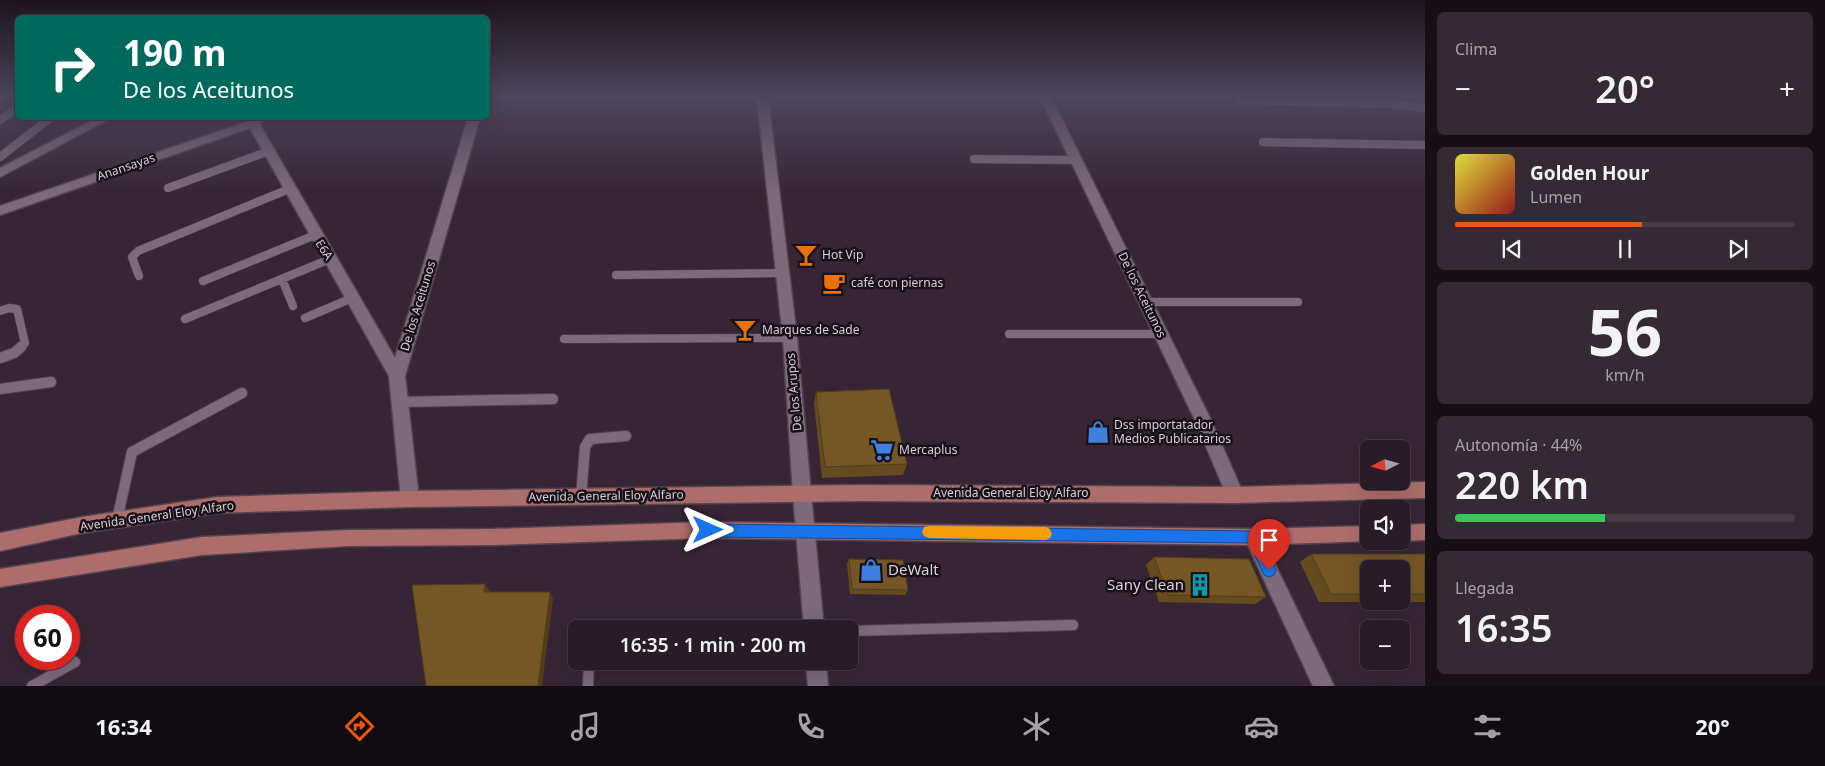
<!DOCTYPE html>
<html lang="es">
<meta charset="utf-8">
<style>
:root{--surface:#291c28;--page:#352934;--text:#f1f3f6;--muted:#a5a1a8;--line:#453a45;--accent:#ea580c}
body{margin:0;font-family:"Noto Sans",sans-serif;background:var(--page);color:var(--text);height:100vh;display:flex;flex-direction:column;font-size:19px;white-space:nowrap}
*{box-sizing:border-box;margin:0}
p{font-size:16px;color:var(--muted)}
.icon{flex:none;width:28px;height:28px;fill:none;stroke:currentColor;stroke-width:2;stroke-linecap:round;stroke-linejoin:round}
.map{position:relative;flex:1;overflow:hidden}
.details{display:flex;flex-direction:column;gap:12px;padding:12px;background:#170f16;width:400px}
.details>*{flex:none}
.banner{position:absolute;left:15px;top:15px;width:475px;height:105px;border-radius:8px;box-shadow:0 5px 20px #0002,0 0 0 1px var(--line);background:#00695c;color:#fff;overflow:hidden}
.needle{width:32px;rotate:264deg}
.buttons{position:absolute;left:1360px;top:440px;display:grid;gap:10px}
.buttons a{display:grid;place-items:center;width:50px;height:50px;border-radius:8px;background:var(--surface);box-shadow:0 5px 20px #0002,0 0 0 1px var(--line);font-size:25px}
.speed{position:absolute;left:15px;top:605px;display:flex;gap:10px;font-size:25px;font-weight:700;text-align:center}
.speed>*{display:grid;place-content:center;width:65px;height:65px;border-radius:50%;background:var(--surface);box-shadow:0 5px 20px #0002,0 0 0 1px var(--line);line-height:1}
.speed .limit{border:8px solid #d22;background:#fff;color:#111}
.pin{position:absolute;display:grid;place-items:center;width:42px;height:42px;color:#fff;margin:-51px -21px;border-radius:50% 50% 50% 0;rotate:-45deg;box-shadow:0 0 5px #0007}
.pin .icon{rotate:45deg}
.me{position:absolute;width:55px;margin:-28px;rotate:90deg;stroke-linejoin:round;filter:drop-shadow(0 0 4px #0008)}
.turn{display:flex;align-items:center;gap:18px;height:105px;padding:0 25px;font-size:22px}
.turn .icon{width:65px;height:65px;stroke-width:2.5}
.turn b{display:block;font-size:35px;line-height:42px}
.big{font-size:38px;font-weight:600;line-height:1.1}
.details .card{flex:1;display:flex;flex-direction:column;justify-content:center;gap:8px;min-width:0;padding:0 18px;border-radius:8px;background:var(--page)}
.details .dial{align-items:center;gap:0}
.dial b{font-size:65px;line-height:1}
.song{display:flex;align-items:center;gap:15px}
.cover{width:60px;height:60px;border-radius:8px;background:linear-gradient(135deg,hsl(60 70% 55%),hsl(0 70% 35%))}
.played{height:5px;border-radius:2px;background:linear-gradient(90deg,var(--accent) 55%,var(--line) 55%)}
.keys{display:flex;justify-content:space-around;direction:ltr}
.heat{display:flex;justify-content:space-between;align-items:center;font-size:28px;direction:ltr}
.charge{height:8px;border-radius:4px;background:linear-gradient(90deg,#34c759 44%,var(--line) 0)}
.trip{position:absolute;left:568px;top:620px;width:290px;height:50px;border-radius:8px;background:var(--surface);box-shadow:0 5px 20px #0002,0 0 0 1px var(--line);font-weight:600;line-height:50px;text-align:center}
.tab-bar{display:flex;height:80px;justify-content:space-around;align-items:center;background:#100b10;color:var(--muted)}
.tab-bar .icon{width:35px;height:35px}
.tab-bar .active{color:var(--accent)}
.tab-bar b{font-size:22px;color:var(--text)}
main{display:flex;flex:1;min-height:0}
.map>svg:first-child{display:block}
.lines{fill:none;stroke-linecap:round;stroke-linejoin:round}
.lane-far1-casing{stroke:#534451;stroke-width:9}
.lane-casing{stroke:#534451;stroke-width:12}
.street-casing{stroke:#534451;stroke-width:3}
.secondary-casing{stroke:#534451;stroke-width:3}
.primary-casing{stroke:#534451;stroke-width:3}
.lane-far1{stroke:#7e697c;stroke-width:8}
.lane{stroke:#7e697c;stroke-width:10}
.street{fill:#7e697c;fill-rule:evenodd}
.secondary{fill:#7e697c;fill-rule:evenodd}
.primary{fill:#ac6d6b;fill-rule:evenodd}
.wall{fill:#644b20;fill-rule:evenodd}
.shaded-wall{fill:#513d1a}
.building{fill:#745725;stroke:#513d1a}
.route{fill:#1a73e8;stroke:#114b97}
.slow{fill:#f59e0b}
.labels{text-anchor:middle;stroke-width:5;stroke-linejoin:round;paint-order:stroke}
.street-label{font-size:12px;fill:#daced8;stroke:#191119}
.poi-label{font-size:12px;fill:#daced8;stroke:#191119;text-anchor:start}
.near-poi-label{font-size:15px;fill:#daced8;stroke:#191119;text-anchor:start}
</style>
<main>
<div class="map">
<svg width="1425" height="686" viewBox="0 0 1425 686">
<rect width="100%" height="100%" fill="#372535"/>
<g class="lines">
<defs>
<path id="lane-far1" d="M 1240,100 L 1392,104 L 1425,108
M 0,120 L 18,108
M 1263,142 L 1425,145
M 0,157 L 50,118
M 974,159 L 1076,160
M 168,188 L 269,151
M 616,275 L 782,273
M 139,276 L 132,257 L 138,251 L 289,189
M 282,279 L 293,306
M 203,281 L 315,235
M 1145,302 L 1298,302
M 0,311 L 9,308 L 17,309 L 25,343 L 20,348
M 305,318 L 352,298
M 185,319 L 330,259
M 1009,334 L 1161,334
M 564,339 L 790,338"/>
<path id="lane" d="M 0,358 L 14,353 L 21,347
M 0,389 L 51,382
M 399,402 L 553,399
M 581,497 L 585,447 L 590,439 L 626,436
M 117,520 L 132,452 L 242,393
M 849,631 L 1073,625
M 32,686 L 75,662
M 588,686 L 589,661"/>
<path id="street" d="M 757,97 L 768,97 L 797,338 L 811,494 L 808,500 L 802,502 L 796,500 L 793,494 L 783,338 Z
M 1040,97 L 1051,97 L 1210,418 L 1244,495 L 1241,501 L 1235,503 L 1229,501 L 1194,418 Z
M 97,118 L 111,118 L 0,177 L 0,168 Z
M 252,118 L 264,118 L 259,123 L 395,358 L 468,118 L 480,118 L 405,376 L 419,499 L 416,505 L 410,507 L 404,505 L 401,499 L 389,376 L 250,128 L 0,215 L 0,206 L 249,121 Z
M 1253,529 L 1259,531 L 1334,686 L 1313,686 L 1244,537 L 1247,531 Z"/>
<path id="secondary" d="M 802,486 L 808,488 L 811,494 L 824,629 L 804,629 L 793,494 L 796,488 Z
M 806,661 L 826,661 L 828,686 L 808,686 Z"/>
<path id="primary" d="M 1425,482 L 1425,498 L 1235,503 L 860,501 L 410,507 L 217,513 L 82,533 L 0,551 L 0,533 L 82,517 L 217,497 L 410,491 L 860,485 L 1235,487 Z
M 708,522 L 1253,529 L 1369,526 L 1369,541 L 1372,541 L 1253,545 L 708,538 L 492,545 L 348,546 L 202,555 L 0,587 L 0,569 L 202,537 L 348,530 L 492,529 Z
M 1425,524 L 1425,540 L 1401,541 L 1401,525 Z"/>
</defs>
<use href="#lane-far1" class="lane-far1-casing"/>
<use href="#lane" class="lane-casing"/>
<use href="#street" class="street-casing"/>
<use href="#secondary" class="secondary-casing"/>
<use href="#primary" class="primary-casing"/>
<use href="#lane-far1" class="lane-far1"/>
<use href="#lane" class="lane"/>
<use href="#street" class="street"/>
<use href="#secondary" class="secondary"/>
<use href="#primary" class="primary"/>
</g>
<path class="wall" d="M 816,392 L 907,464 L 903,475 L 822,478 L 814,404 Z
M 1311,554 L 1425,554 L 1425,602 L 1319,602 L 1300,562 ZM 1369,569 L 1401,569 L 1401,601 L 1369,601 Z
M 1154,557 L 1266,597 L 1255,604 L 1159,602 L 1146,565 Z
M 849,559 L 908,590 L 905,595 L 850,594 L 847,564 Z"/>
<path class="shaded-wall" d="M 485,584 L 490,591 L 488,599 L 484,592 Z
M 550,592 L 553,599 L 542,686 L 538,686 Z"/>
<path class="building" d="M 889,389 L 907,464 L 825,467 L 816,392 Z
M 1311,554 L 1425,554 L 1425,594 L 1401,594 L 1401,569 L 1369,569 L 1369,594 L 1331,594 Z
M 1154,557 L 1249,559 L 1266,597 L 1168,595 Z
M 849,559 L 903,560 L 908,590 L 852,589 Z
M 485,584 L 484,592 L 550,592 L 538,686 L 426,686 L 412,585 Z"/>
<linearGradient id="sky" x2="0" y2="1"><stop stop-color="#1e141d"/><stop offset="0.5" stop-color="#4d465c"/><stop offset="1" stop-color="#4d465c" stop-opacity="0"/></linearGradient>
<rect width="1425" height="193" fill="url(#sky)"/>
<path class="route" d="M 708,524 L 1253,531 L 1258,532 L 1276,570 L 1274,575 L 1269,577 L 1264,575 L 1249,543 L 708,537 L 703,535 L 701,530 L 703,526 Z"/>
<path class="slow" d="M 929,526 L 1046,527 L 1050,529 L 1052,534 L 1050,538 L 1046,540 L 929,538 L 924,536 L 922,532 L 924,527 Z"/>
<defs>
<symbol id="bar-bare" viewBox="-9 -9 18 18"><path d="M-6-5H6L.8 .8V4.5H3.5V6h-7V4.5H-.8V.8Z" fill="#e8710a" stroke="#191119" stroke-width="2.5" paint-order="stroke"/></symbol>
<symbol id="cafe-bare" viewBox="-9 -9 18 18"><path d="M-5.5-4.5H6V0H3Q3 3.5 0 3.5H-2.5Q-5.5 3.5-5.5 0ZM3-3.2v2h1.7v-2ZM-6 4.5H4V6H-6Z" fill="#e8710a" stroke="#191119" stroke-width="2.5" paint-order="stroke"/></symbol>
<symbol id="shop-bare" viewBox="-9 -9 18 18"><path d="M-5-2.5h2.3a2.7 3.5 0 0 1 5.4 0H5L5.5 6h-11ZM-1.5-2.5h3a1.5 2.3 0 0 0-3 0Z" fill="#3f7fe0" stroke="#191119" stroke-width="2.5" paint-order="stroke"/></symbol>
<symbol id="supermarket-bare" viewBox="-9 -9 18 18"><path d="M-6-5.5h2.5l.6 2H6L4.5 2H-2.5L-4.4-4H-6ZM-1.5 3.2a1.3 1.3 0 1 0 .1 0ZM3 3.2a1.3 1.3 0 1 0 .1 0Z" fill="#3f7fe0" stroke="#191119" stroke-width="2.5" paint-order="stroke"/></symbol>
<symbol id="building-bare" viewBox="-9 -9 18 18"><path d="M-4-6H4V6H1V3H-1V6H-4ZM-2.5-4.3h1.7v1.8h-1.7ZM.8-4.3h1.7v1.8H.8ZM-2.5-1h1.7V.8h-1.7ZM.8-1h1.7V.8H.8Z" fill="#0f9aa8" stroke="#191119" stroke-width="2.5" paint-order="stroke"/></symbol>
</defs>
<g fill-rule="evenodd">
<use href="#bar-bare" x="790" y="239" width="32" height="32"/>
<use href="#cafe-bare" x="818" y="267" width="32" height="32"/>
<use href="#bar-bare" x="729" y="314" width="32" height="32"/>
<use href="#shop-bare" x="1082" y="416" width="32" height="32"/>
<use href="#supermarket-bare" x="866" y="434" width="32" height="32"/>
<use href="#shop-bare" x="855" y="554" width="32" height="32"/>
<use href="#building-bare" x="1184" y="569" width="32" height="32"/>
</g>
<g class="labels">
<g class="street-label">
<text transform="translate(126 167) rotate(-19)" y="4">Anansayas</text>
<text transform="translate(324 250) rotate(58)" y="4">E6A</text>
<text transform="translate(1142 295) rotate(64)" y="4">De los Aceitunos</text>
<text transform="translate(418 306) rotate(-73)" y="4">De los Aceitunos</text>
<text transform="translate(794 392) rotate(-95)" y="4">De los Arupos</text>
<text x="1011" y="497">Avenida General Eloy Alfaro</text>
<text transform="translate(606 496) rotate(-1)" y="4">Avenida General Eloy Alfaro</text>
<text transform="translate(157 516) rotate(-8)" y="4">Avenida General Eloy Alfaro</text>
</g>
<g class="poi-label">
<text x="822" y="259">Hot Vip</text>
<text x="851" y="287">café con piernas</text>
<text x="762" y="334">Marques de Sade</text>
<text x="1114" y="429">Dss importatador<tspan x="1114" dy="14">Medios Publicatarios</tspan></text>
<text x="899" y="454">Mercaplus</text>
</g>
<g class="near-poi-label">
<text x="888" y="575">DeWalt</text>
<text x="1184" y="590" text-anchor="end">Sany Clean</text>
</g>
</g>
</svg>
<div class="buttons">
<a><svg class="needle" viewBox="-14 -14 28 28"><path d="M0-13l5 13h-10z" fill="#e53935"/><path d="M0 13l5-13h-10z" fill="#a5a1a8"/></svg></a>
<a><svg class="icon" aria-label="sound" viewBox="0 0 24 24"><path d="M4 9h4l5-4v14l-5-4H4zM17 9q2 3 0 6"/></svg></a>
<a>+</a>
<a>−</a>
</div>
<div class="speed"><div class="limit">60</div></div>
<div class="pin" style="left:1269px;top:570px;background:#d93025"><svg class="icon" aria-label="arrive" viewBox="0 0 24 24"><path d="M6 21V4h12l-3 4 3 4H6"/></svg></div>
<svg class="me" style="left:708px;top:530px" viewBox="-20 -20 40 40"><path d="M0-17L14 15 0 8-14 15z" fill="#1a73e8" stroke="#fff" stroke-width="4"/></svg>
<div class="trip">16:35 · 1 min · 200 m</div>
<div class="banner">
<div class="turn"><svg class="icon" aria-label="right" viewBox="0 0 24 24"><path d="M7 20v-9h11M14 6l5 5-5 5"/></svg><div><b>190 m</b>De los Aceitunos</div></div>
</div>
</div>
<section class="details">
<div class="card"><p>Clima</p>
<div class="heat"><a>−</a><b class="big">20°</b><a>+</a></div>
</div>
<div class="card">
<div class="song"><i class="cover"></i><div><b>Golden Hour</b><p>Lumen</p></div></div>
<div class="played"></div>
<div class="keys"><svg class="icon" aria-label="previous" viewBox="0 0 24 24"><path d="M18 5L8 12l10 7zM5 5v14"/></svg><svg class="icon" aria-label="pause" viewBox="0 0 24 24"><path d="M8 5v14M16 5v14"/></svg><svg class="icon" aria-label="next" viewBox="0 0 24 24"><path d="M6 5l10 7-10 7zM19 5v14"/></svg></div>
</div>
<div class="card dial"><b>56</b><p>km/h</p></div>
<div class="card"><p>Autonomía · 44%</p><b class="big">220 km</b><div class="charge"></div></div>
<div class="card"><p>Llegada</p><b class="big">16:35</b></div>
</section>
</main>
<nav class="tab-bar">
<b>16:34</b>
<svg class="icon active" aria-label="directions" viewBox="0 0 24 24"><path d="M12 3l9 9-9 9-9-9zM9 14v-3h6M13 9l2 2-2 2"/></svg>
<svg class="icon" aria-label="music" viewBox="0 0 24 24"><path d="M9 18V5l10-2v13"/><circle cx="6" cy="18" r="3"/><circle cx="16" cy="16" r="3"/></svg>
<svg class="icon" aria-label="phone" viewBox="0 0 24 24"><path d="M5 4h4l2 5-3 2q2 4 5 5l2-3 5 2v4C11 20 4 13 5 4z"/></svg>
<svg class="icon" aria-label="climate" viewBox="0 0 24 24"><path d="M12 3v18M4 7l16 10M4 17L20 7"/></svg>
<svg class="icon" aria-label="car" viewBox="0 0 24 24"><path d="M5 17H2v-5l4-1 3-4h7l3 4 3 1v5h-3M9 17h6M6 11h13"/><circle cx="7" cy="17" r="2"/><circle cx="17" cy="17" r="2"/></svg>
<svg class="icon" aria-label="filters" viewBox="0 0 24 24"><path d="M4 7h16M4 17h16"/><circle cx="9" cy="7" r="2"/><circle cx="15" cy="17" r="2"/></svg>
<b>20°</b>
</nav>
